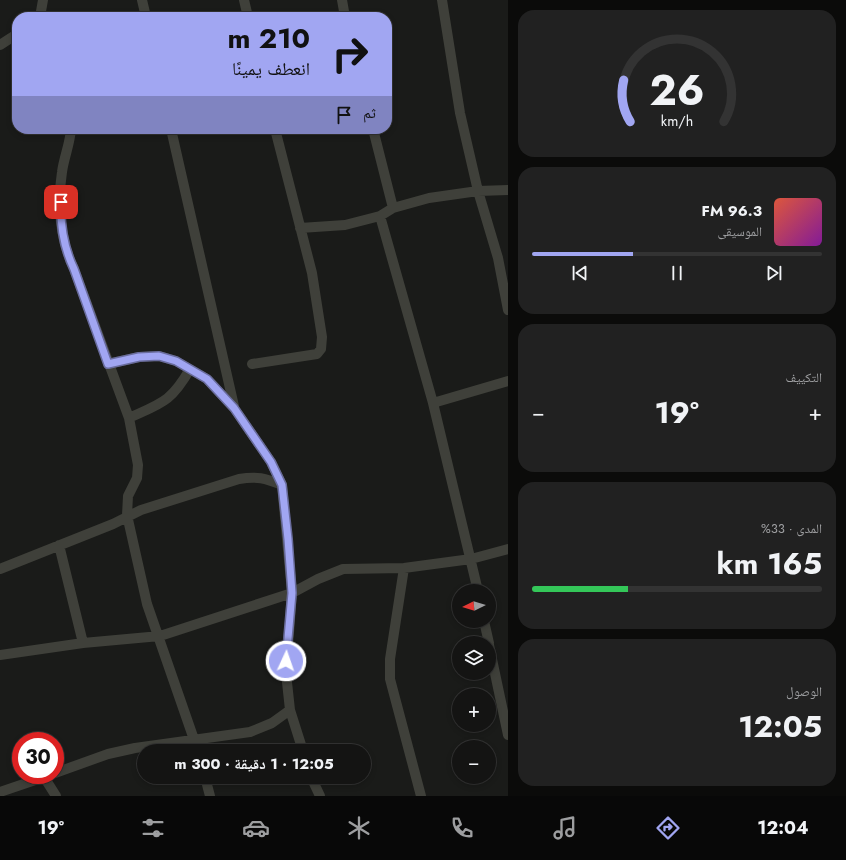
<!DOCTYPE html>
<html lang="ar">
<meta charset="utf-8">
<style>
:root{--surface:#141413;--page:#212121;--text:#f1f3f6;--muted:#9d9ea0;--line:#333;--accent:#a1a6f2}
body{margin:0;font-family:Jost,"Noto Naskh Arabic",sans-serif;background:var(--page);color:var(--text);direction:rtl;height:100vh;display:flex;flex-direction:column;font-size:15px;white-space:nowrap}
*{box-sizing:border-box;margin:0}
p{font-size:13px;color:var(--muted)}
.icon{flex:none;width:22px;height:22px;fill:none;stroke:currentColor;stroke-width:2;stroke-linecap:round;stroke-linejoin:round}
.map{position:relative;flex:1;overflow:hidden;direction:ltr}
.panel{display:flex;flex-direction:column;gap:10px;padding:10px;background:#0b0b0a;width:338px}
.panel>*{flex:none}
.top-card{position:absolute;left:12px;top:12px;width:380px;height:122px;border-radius:16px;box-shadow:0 2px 6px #0003,0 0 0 1px var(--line);direction:rtl;background:#a1a6f2;color:#111;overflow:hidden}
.needle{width:26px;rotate:265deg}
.controls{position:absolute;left:452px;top:584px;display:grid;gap:8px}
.controls a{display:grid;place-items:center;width:44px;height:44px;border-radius:50%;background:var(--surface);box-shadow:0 2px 6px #0003,0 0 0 1px var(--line);font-size:20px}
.speed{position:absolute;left:12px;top:732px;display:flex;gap:8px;font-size:20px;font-weight:700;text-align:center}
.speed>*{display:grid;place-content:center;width:52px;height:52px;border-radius:50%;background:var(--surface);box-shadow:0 2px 6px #0003,0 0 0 1px var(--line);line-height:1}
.speed .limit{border:6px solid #d22;background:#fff;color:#111}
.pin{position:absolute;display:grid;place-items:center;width:34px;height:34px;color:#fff;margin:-17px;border-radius:8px;box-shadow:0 2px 6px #0006}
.me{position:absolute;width:44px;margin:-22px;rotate:3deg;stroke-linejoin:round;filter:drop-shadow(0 0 3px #0008)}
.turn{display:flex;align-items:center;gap:14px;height:84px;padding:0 16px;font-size:18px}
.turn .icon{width:52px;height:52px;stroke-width:2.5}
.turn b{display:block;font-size:28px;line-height:34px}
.then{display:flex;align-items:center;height:38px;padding:0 16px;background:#0003;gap:8px;font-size:15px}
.big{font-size:30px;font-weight:700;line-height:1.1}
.panel .tile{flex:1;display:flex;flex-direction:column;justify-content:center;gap:6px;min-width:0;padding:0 14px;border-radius:16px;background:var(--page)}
.panel .dial{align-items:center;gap:0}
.dial svg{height:104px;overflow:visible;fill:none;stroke:var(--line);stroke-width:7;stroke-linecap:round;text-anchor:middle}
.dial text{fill:var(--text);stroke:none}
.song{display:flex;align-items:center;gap:12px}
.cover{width:48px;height:48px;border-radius:6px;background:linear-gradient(135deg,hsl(10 70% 55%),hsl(290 70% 35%))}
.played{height:4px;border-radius:2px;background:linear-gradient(90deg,var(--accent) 35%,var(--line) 35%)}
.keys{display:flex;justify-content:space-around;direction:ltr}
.heat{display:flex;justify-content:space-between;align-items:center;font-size:22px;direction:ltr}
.charge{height:6px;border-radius:3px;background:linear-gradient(90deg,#34c759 33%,var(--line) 0)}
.trip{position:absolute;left:137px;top:744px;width:234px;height:40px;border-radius:20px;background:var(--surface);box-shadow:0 2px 6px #0003,0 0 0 1px var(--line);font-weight:700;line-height:40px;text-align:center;direction:rtl}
.menu{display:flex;height:64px;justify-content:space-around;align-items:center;background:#080808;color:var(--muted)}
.menu .icon{width:28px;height:28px}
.menu .current{color:var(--accent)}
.menu b{font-size:18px;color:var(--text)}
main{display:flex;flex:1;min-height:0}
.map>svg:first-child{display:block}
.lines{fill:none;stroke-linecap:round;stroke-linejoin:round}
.minor{stroke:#3f403a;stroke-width:10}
.route-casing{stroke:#696c9d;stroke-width:10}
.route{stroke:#a1a6f2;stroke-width:7}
</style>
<main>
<section class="panel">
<div class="tile dial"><svg viewBox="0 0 100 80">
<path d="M14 69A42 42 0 1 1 86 69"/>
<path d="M14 69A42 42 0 0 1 9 37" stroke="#a1a6f2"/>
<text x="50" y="56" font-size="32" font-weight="700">26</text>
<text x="50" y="72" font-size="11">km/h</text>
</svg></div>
<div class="tile">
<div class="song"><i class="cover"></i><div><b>96.3 FM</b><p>الموسيقى</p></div></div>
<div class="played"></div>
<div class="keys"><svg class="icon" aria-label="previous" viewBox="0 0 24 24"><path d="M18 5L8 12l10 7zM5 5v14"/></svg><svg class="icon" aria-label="pause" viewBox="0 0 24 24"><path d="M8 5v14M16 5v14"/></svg><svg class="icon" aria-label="next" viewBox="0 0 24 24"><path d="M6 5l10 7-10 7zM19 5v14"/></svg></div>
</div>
<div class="tile"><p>التكييف</p>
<div class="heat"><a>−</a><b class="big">19°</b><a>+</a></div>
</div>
<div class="tile"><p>المدى · 33%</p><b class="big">165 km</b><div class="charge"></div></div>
<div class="tile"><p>الوصول</p><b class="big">12:05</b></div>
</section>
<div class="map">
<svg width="508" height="796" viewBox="0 0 508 796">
<rect width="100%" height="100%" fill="#1a1b19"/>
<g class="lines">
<path class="minor" d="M 142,0 L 146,17
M 244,0 L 248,17
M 342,0 L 345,17
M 442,0 L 460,113 L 478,191 L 498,258 L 508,310
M 40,17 L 43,0
M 0,45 L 17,34
M 71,129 C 70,144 64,157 62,172 C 57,204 60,240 74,269 L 129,418 L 138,465 L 137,478 L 128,496 L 127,515 L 147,604 L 198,751
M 171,129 L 234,406
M 373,129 L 393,208
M 380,216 L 433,403 L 478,591
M 300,228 L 345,225 L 380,216 L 393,208 L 429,198 L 478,191 L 508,190
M 108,364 L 139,357 L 159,356 L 176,361 L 207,379 L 234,408 L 271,462 L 282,485 L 292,593 L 286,673 L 290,710 L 303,751
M 252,364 L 317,354 L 321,349 L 322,337 L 312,273 L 275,129
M 433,403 L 508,381
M 129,418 C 162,403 171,402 190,369
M 59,545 L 83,643
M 404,568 L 390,659 L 390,679 L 421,796
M 0,569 L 113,524 L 141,510 L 239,479 C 257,476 265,478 282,485
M 484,621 L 489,643
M 489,645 L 508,735
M 0,655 L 83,643 L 160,636 L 292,593 L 318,579 L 343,569 L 404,568 L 471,559 L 508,549
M 55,773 L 108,754 L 135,748 L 250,732 L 272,723 L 290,710
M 44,777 L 56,796
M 205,777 L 210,796
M 311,777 L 320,796
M 0,792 L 50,775"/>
</g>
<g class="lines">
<defs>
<path id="route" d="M 61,202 C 60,226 64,248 74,269 L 108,364 L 139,357 L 159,356 L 176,361 L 207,379 L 234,408 L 271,462 L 282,485 L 288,539 L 292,593 L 286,661"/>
</defs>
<use href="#route" class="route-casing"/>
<use href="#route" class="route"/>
</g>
</svg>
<div class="controls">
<a><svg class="needle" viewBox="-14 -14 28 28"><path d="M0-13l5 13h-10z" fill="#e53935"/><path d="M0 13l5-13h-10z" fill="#9d9ea0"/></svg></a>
<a><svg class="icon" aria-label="layers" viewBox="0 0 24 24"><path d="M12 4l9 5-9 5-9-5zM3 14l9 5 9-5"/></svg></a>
<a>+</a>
<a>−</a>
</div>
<div class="speed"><div class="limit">30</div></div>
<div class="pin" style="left:61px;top:202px;background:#d93025"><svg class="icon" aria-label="arrive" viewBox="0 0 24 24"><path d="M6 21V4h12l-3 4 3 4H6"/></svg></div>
<svg class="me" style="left:286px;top:661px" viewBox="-20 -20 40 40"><circle r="17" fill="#a1a6f2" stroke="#fff" stroke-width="3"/><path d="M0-11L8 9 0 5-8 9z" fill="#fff"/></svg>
<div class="trip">12:05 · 1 دقيقة · 300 m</div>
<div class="top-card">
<div class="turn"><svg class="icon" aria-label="right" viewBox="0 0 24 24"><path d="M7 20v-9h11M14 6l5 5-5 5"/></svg><div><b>210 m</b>انعطف يمينًا</div></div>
<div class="then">ثم<svg class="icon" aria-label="arrive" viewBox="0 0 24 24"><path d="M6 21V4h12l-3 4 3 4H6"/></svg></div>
</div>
</div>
</main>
<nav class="menu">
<b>12:04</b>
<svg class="icon current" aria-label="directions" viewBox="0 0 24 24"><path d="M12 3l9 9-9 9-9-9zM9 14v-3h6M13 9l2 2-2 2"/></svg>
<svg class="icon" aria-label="music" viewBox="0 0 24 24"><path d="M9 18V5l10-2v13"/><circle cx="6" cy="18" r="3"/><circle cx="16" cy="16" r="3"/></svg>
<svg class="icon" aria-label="phone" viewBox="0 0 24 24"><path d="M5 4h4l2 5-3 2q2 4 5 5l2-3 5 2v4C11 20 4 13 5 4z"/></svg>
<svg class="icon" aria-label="climate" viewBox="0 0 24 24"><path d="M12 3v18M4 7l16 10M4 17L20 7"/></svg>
<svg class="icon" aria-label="car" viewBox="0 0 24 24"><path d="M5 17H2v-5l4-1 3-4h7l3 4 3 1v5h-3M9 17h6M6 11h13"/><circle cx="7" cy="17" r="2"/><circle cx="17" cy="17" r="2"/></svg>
<svg class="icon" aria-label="filters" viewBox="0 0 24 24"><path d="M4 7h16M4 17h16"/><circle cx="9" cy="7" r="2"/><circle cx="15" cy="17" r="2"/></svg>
<b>19°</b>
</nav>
